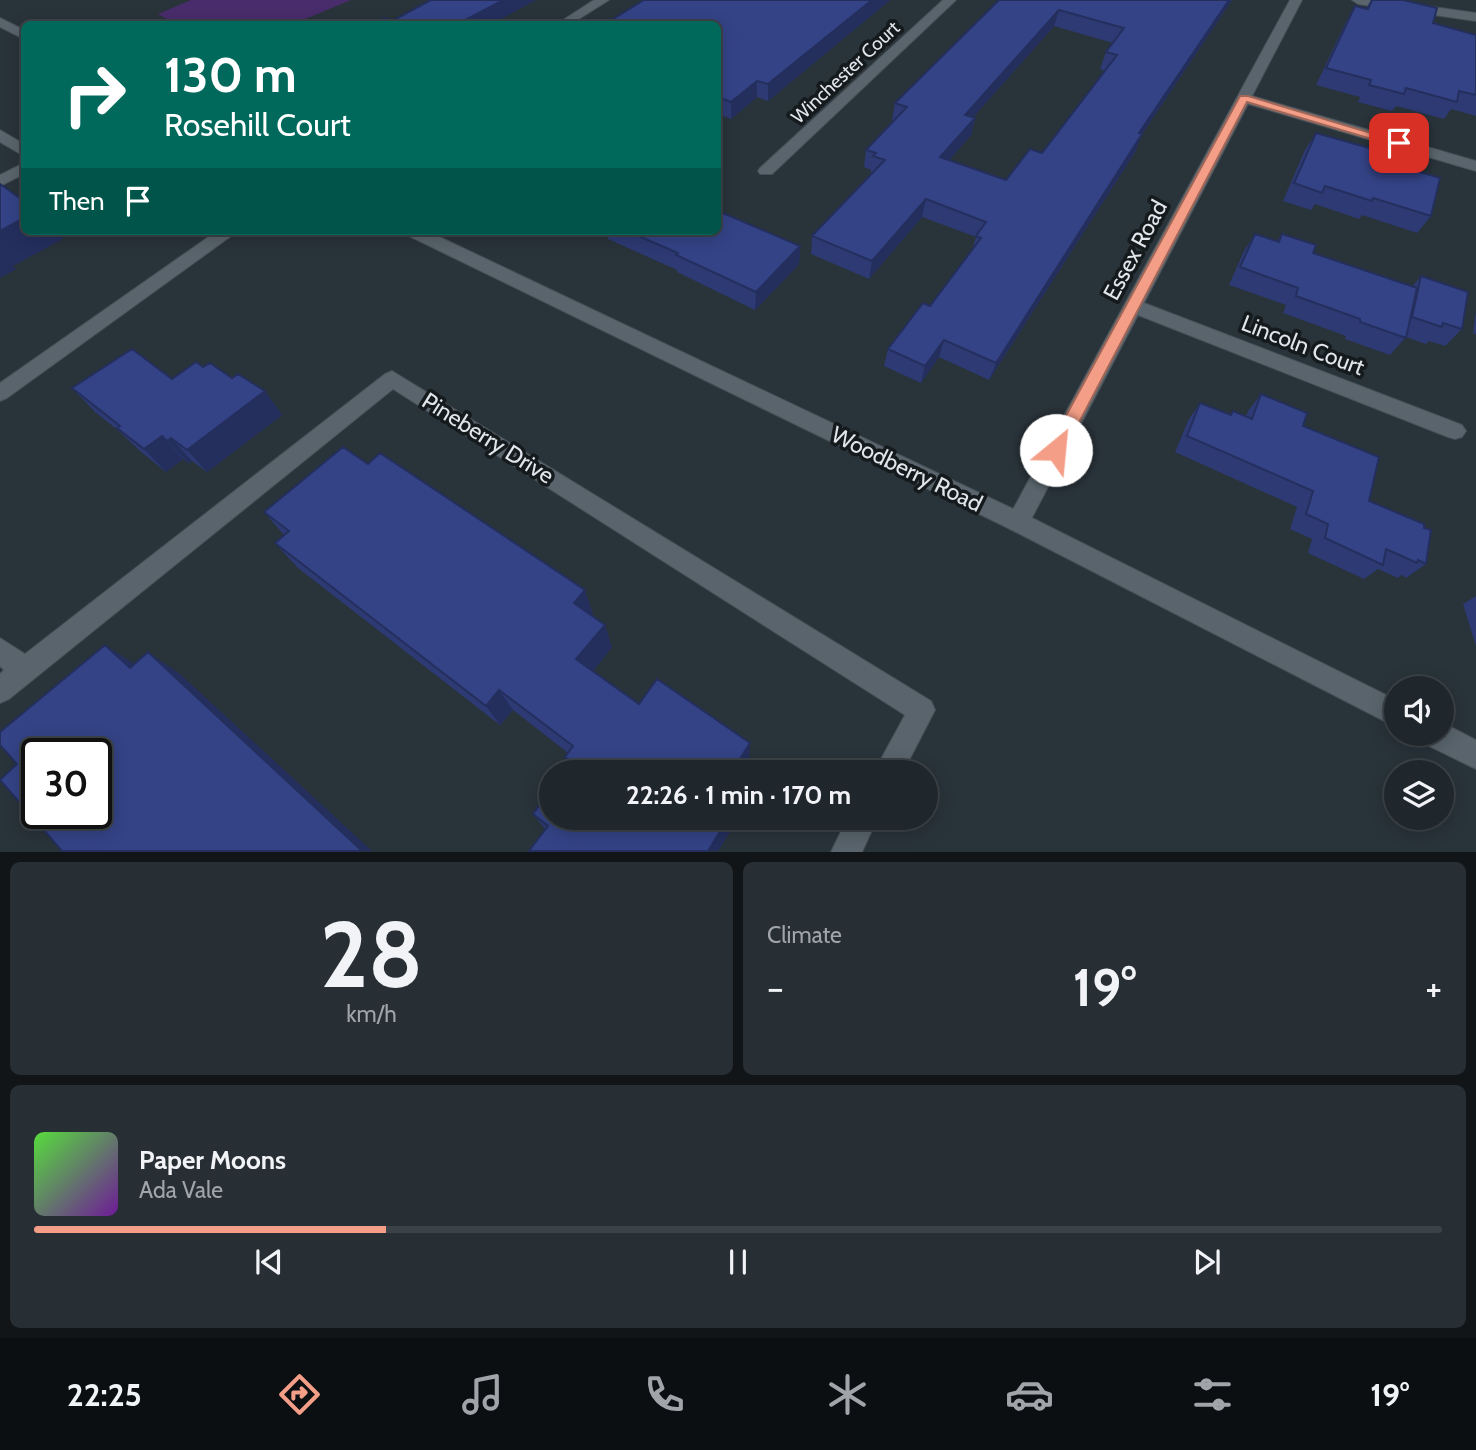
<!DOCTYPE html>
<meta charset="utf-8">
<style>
:root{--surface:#1f262c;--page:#272e34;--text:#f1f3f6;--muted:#a1a5a9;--line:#3c4348;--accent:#f49e87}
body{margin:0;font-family:Cabin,sans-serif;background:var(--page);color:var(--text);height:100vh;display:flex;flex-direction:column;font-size:26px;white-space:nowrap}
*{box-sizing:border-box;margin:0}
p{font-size:23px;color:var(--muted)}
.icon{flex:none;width:38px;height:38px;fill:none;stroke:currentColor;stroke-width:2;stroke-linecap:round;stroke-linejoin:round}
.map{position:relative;height:852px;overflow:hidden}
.drawer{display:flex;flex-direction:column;gap:10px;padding:10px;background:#111518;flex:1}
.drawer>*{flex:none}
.banner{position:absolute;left:21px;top:21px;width:700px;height:214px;border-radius:10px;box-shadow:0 4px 18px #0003,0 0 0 2px var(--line);background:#00695c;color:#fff;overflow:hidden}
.buttons{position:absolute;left:1384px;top:676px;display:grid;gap:14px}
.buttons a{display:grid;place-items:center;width:70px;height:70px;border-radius:50%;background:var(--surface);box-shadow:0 4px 18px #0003,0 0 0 2px var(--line);font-size:35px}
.speed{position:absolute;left:21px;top:738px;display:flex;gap:14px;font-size:35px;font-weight:700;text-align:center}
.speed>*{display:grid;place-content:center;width:91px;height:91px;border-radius:50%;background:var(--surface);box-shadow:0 4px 18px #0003,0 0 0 2px var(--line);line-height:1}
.speed .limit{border:4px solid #111;border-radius:10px;background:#fff;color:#111}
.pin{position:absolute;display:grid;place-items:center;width:60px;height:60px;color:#fff;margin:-30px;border-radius:14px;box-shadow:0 4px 10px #0006}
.me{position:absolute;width:77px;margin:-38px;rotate:28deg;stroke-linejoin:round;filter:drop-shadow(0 0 5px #0008)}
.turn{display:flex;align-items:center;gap:24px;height:147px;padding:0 28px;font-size:32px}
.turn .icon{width:91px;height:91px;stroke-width:2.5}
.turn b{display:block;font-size:49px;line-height:60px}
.then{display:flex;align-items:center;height:66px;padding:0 28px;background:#0003;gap:14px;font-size:26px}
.big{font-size:52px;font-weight:700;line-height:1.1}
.drawer .widget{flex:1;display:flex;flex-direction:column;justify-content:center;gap:10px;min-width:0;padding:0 24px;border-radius:10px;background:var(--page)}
.drawer .dial{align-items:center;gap:0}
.dial b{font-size:91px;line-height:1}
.song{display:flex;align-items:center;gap:21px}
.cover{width:84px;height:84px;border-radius:10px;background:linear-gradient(135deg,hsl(110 70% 55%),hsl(280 70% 35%))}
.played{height:7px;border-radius:4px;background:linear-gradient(90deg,var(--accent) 25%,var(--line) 25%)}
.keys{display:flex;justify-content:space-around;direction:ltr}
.heat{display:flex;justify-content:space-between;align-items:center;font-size:38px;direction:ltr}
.drawer .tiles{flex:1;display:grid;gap:10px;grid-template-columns:1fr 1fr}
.widget:last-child{grid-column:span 2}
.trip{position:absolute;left:539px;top:760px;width:399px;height:70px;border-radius:35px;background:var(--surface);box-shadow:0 4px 18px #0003,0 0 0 2px var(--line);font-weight:700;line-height:70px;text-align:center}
.dock{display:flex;height:112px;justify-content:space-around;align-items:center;background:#0c0f12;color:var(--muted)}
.dock .icon{width:49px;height:49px}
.dock .current{color:var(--accent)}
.dock b{font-size:32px;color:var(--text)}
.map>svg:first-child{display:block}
.green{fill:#492c6b}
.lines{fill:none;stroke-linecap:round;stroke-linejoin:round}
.street-casing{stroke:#474f56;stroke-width:2}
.secondary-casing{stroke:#474f56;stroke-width:2}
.street{fill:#59646c;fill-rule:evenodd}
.secondary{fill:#59646c;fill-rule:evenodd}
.wall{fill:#2d3a73;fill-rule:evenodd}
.shaded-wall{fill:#242f5e}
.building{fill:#344386;stroke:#242f5e;stroke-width:2;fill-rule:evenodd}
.route{fill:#f49e87;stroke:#9f6758;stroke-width:2}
.labels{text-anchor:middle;stroke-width:7;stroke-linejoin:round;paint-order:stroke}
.far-street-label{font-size:19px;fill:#e0e6eb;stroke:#151a1d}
.street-label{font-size:23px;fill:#e0e6eb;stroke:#151a1d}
</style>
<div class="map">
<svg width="1476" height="852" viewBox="0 0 1476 852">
<rect width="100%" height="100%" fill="#29333a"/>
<path class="green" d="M 191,0 L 351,0 L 293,24 L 175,24 L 158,14 Z"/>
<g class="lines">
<defs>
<path id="street" d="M 594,0 L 609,0 L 571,24 L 557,24 Z
M 943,0 L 956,0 L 772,174 L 760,174 L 758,171 L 760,168 Z
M 1290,0 L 1302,0 L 1252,96 L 1476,161 L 1476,171 L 1248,104 L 1144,303 L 1462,425 L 1466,431 L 1462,437 L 1455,439 L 1448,437 L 1138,315 L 1026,529 L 1018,532 L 1010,529 L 1007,522 L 1010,515 Z
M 1352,0 L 1384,0 L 1476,13 L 1476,21 L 1358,4 Z
M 0,130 L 24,144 L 24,156 L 0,142 Z
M 24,163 L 24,174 L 0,186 L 0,175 Z
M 392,371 L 931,701 L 935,710 L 903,772 L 874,772 L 905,715 L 393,389 L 9,699 L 0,703 L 0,674 L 4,670 L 0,666 L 0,638 L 25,654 L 385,374 Z
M 848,817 L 878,817 L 862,852 L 831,852 Z"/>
<path id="secondary" d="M 0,18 L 24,30 L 24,39 L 0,27 Z
M 217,231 L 238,231 L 7,398 L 0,401 L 0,383 Z
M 404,231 L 427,231 L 1026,515 L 1396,700 L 1396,727 L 1010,529 L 407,235 Z
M 1443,723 L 1476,740 L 1476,769 L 1423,743 L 1419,733 L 1442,733 Z"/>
</defs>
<use href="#street" class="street-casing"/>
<use href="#secondary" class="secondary-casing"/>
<use href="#street" class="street"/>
<use href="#secondary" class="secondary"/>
</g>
<path class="wall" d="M 890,0 L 768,101 L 757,97 L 731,119 L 718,114 L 718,24 Z
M 999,0 L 1232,0 L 1142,134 L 1135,152 L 989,380 L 939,357 L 921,383 L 884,366 L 888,349 L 930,306 L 972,250 L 976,237 L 922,217 L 869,279 L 811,254 L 812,236 L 872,174 L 871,173 L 871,170 L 864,167 L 866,150 L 894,121 L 892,120 L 895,103 ZM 1054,26 L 1113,43 L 1106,52 L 1100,69 L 1105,71 L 1042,153 L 1006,180 L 949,160 L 971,135 L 975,118 L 973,117 Z
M 1371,0 L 1403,0 L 1433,23 L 1476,35 L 1476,116 L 1451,109 L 1444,119 L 1396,106 L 1392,111 L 1358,102 L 1360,97 L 1316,85 L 1346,22 L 1355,6 L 1366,9 Z
M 1316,133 L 1384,161 L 1431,216 L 1417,233 L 1362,215 L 1359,219 L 1315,204 L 1311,210 L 1283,201 L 1305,150 Z
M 607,231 L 718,231 L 800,246 L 799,264 L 755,310 L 677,272 L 677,270 L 608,239 Z
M 1255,234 L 1277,241 L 1282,234 L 1313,253 L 1412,287 L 1421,276 L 1462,329 L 1445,346 L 1429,341 L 1426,344 L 1406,337 L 1390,355 L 1345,339 L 1346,336 L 1283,313 L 1286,305 L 1229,285 L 1244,251 Z
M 1476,311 L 1476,334 L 1473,333 Z
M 203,367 L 265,391 L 282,415 L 207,472 L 192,461 L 188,463 L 183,459 L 166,472 L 140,451 L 119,431 L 95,412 L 72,388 L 172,379 Z
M 1261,394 L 1303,426 L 1369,501 L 1424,528 L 1426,564 L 1406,578 L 1401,575 L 1398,578 L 1378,569 L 1364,579 L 1308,553 L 1312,539 L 1290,529 L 1297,507 L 1175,452 L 1189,419 L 1200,403 L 1230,415 L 1233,411 L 1246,416 L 1248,411 Z
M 264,512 L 593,614 L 592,615 L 612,647 L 593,671 L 639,704 L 749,761 L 743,772 L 565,772 L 570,765 L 565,757 L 568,753 L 513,710 L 500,725 L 298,568 L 275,543 L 284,535 Z
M 1476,596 L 1476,646 L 1463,604 Z
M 533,814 L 551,817 L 739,817 L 718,851 L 545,829 Z"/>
<path class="shaded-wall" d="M 503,0 L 536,0 L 492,24 L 458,24 Z
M 872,0 L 890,0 L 768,101 L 768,84 Z
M 1229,0 L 1232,0 L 1230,3 L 1131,150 L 1139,133 Z
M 1059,10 L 1054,26 L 960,132 L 965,115 Z
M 757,81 L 757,97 L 731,119 L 731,102 Z
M 975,118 L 971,135 L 937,174 L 940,157 Z
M 1142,134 L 1135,152 L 989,380 L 996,363 Z
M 926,199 L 922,217 L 869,279 L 872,261 Z
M 24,218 L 24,231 L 56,231 L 63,239 L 13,266 L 16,269 L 0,278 L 0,231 Z
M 800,246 L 799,264 L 755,310 L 756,292 Z
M 944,340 L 939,357 L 921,383 L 925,366 Z
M 265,391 L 282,415 L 207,472 L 187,450 Z
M 162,436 L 183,459 L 166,472 L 144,449 Z
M 171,438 L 192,461 L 188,463 L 167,441 Z
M 585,590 L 593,614 L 582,627 L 574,603 Z
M 605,625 L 612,647 L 585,681 L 576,659 Z
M 105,645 L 139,667 L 130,668 Z
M 148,652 L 180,674 L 372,851 L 360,851 Z
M 499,690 L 513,710 L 500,725 L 486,706 Z
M 750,743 L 749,761 L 743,772 L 733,772 Z
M 729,817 L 739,817 L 718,851 L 708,851 Z"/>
<path class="building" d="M 431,0 L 503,0 L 458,24 L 371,24 L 384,18 L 392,21 Z
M 644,0 L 872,0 L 768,84 L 757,81 L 731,102 L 718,97 L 718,24 L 605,24 Z
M 999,0 L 1229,0 L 1139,133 L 1142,134 L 996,363 L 944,340 L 925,366 L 888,349 L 923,303 L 930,306 L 981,238 L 976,236 L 986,222 L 926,199 L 872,261 L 812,236 L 885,160 L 873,156 L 876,153 L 866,150 L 907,107 L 895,103 ZM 1059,10 L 1124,28 L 1106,52 L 1117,55 L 1042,153 L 1030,149 L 1006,180 L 940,157 L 975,118 L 965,115 Z
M 1372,0 L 1403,0 L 1437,8 L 1433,23 L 1476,35 L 1476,95 L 1459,91 L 1457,102 L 1406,88 L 1404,94 L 1369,85 L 1371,80 L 1326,68 L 1355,6 L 1368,9 Z
M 1316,133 L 1387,153 L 1384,161 L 1440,178 L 1431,216 L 1373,198 L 1372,201 L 1325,186 L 1322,193 L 1294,183 Z
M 0,184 L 24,201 L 24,218 L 0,231 Z
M 718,211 L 800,246 L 756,292 L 676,255 L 678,253 L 627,231 L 718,231 Z
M 1255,234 L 1279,242 L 1282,234 L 1316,245 L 1313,253 L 1417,288 L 1406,338 L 1360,322 L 1360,319 L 1296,296 L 1298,288 L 1240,267 Z
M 1421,276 L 1468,292 L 1462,329 L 1443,323 L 1442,327 L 1412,317 Z
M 132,349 L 172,379 L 196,362 L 203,367 L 210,363 L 232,378 L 238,374 L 265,391 L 187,450 L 171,438 L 167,441 L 162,436 L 144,449 L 117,428 L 120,426 L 72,388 Z
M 1261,394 L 1307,413 L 1303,426 L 1379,457 L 1369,501 L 1424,524 L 1424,528 L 1431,530 L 1426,564 L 1418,560 L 1417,563 L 1386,549 L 1383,565 L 1325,538 L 1328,524 L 1306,514 L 1313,491 L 1187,436 L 1200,403 L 1231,415 L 1233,411 L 1252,419 Z
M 343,447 L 368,464 L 380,453 L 585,590 L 574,603 L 605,625 L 576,659 L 639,704 L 657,679 L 750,743 L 733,770 L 735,772 L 565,772 L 572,762 L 565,757 L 573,746 L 499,690 L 486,706 L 275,543 L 289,531 L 264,512 Z
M 105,645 L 130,668 L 148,652 L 361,850 L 360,851 L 62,851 L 0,780 L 17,764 L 0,745 L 0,732 ZM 37,754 L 96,754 L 96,814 L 37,814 Z
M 551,790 L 551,817 L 729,817 L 708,851 L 529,851 L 548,826 L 533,814 Z"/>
<path class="route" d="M 1240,96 L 1248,96 L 1404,143 L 1395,146 L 1247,102 L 1062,455 L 1050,455 L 1048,450 L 1050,445 Z"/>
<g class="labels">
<g class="far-street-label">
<text transform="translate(845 72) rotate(-43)" y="7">Winchester Court</text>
</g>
<g class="street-label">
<text transform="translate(1135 250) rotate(-62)" y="8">Essex Road</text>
<text transform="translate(1303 345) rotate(21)" y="8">Lincoln Court</text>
<text transform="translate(488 438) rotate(32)" y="8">Pineberry Drive</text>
<text transform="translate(907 469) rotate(26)" y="8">Woodberry Road</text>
</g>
</g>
</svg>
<div class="buttons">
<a><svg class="icon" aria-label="sound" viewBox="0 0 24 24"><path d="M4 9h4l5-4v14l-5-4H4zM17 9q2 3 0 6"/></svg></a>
<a><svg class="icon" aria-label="layers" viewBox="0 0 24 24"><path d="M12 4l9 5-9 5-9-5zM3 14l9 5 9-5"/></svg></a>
</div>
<div class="speed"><div class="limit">30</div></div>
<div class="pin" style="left:1399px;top:143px;background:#d93025"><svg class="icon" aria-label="arrive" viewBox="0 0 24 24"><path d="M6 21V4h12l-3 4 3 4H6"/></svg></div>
<svg class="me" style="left:1056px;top:450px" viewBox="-20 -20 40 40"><circle r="19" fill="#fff"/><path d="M0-13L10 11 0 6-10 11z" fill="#f49e87"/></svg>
<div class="trip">22:26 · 1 min · 170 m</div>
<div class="banner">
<div class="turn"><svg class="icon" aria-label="right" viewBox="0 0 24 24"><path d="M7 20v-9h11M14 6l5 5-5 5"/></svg><div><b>130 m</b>Rosehill Court</div></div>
<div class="then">Then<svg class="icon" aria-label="arrive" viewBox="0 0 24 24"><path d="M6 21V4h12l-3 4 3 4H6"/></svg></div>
</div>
</div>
<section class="drawer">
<div class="tiles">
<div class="widget dial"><b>28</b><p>km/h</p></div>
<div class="widget"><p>Climate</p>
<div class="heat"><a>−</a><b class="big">19°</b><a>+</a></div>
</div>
<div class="widget">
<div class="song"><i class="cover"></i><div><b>Paper Moons</b><p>Ada Vale</p></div></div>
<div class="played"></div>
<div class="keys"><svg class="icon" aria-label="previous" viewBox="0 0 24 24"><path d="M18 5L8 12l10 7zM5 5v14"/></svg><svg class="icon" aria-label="pause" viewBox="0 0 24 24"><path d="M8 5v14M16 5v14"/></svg><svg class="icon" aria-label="next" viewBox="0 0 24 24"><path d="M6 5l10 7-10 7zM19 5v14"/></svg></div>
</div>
</div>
</section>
<nav class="dock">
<b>22:25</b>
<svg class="icon current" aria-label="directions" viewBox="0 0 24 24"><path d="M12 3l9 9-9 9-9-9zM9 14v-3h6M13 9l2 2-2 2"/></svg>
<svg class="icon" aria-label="music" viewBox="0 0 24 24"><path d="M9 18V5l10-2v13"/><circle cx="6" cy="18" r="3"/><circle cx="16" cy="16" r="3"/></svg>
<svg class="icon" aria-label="phone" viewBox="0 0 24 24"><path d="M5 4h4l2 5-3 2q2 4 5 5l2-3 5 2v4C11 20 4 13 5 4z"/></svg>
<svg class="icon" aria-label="climate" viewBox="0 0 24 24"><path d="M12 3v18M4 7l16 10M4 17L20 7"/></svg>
<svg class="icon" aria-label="car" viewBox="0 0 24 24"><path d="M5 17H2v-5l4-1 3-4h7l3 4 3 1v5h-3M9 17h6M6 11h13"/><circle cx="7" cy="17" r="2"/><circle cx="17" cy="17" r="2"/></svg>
<svg class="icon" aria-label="filters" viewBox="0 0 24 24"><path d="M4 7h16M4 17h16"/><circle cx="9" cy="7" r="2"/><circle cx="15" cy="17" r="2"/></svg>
<b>19°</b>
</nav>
